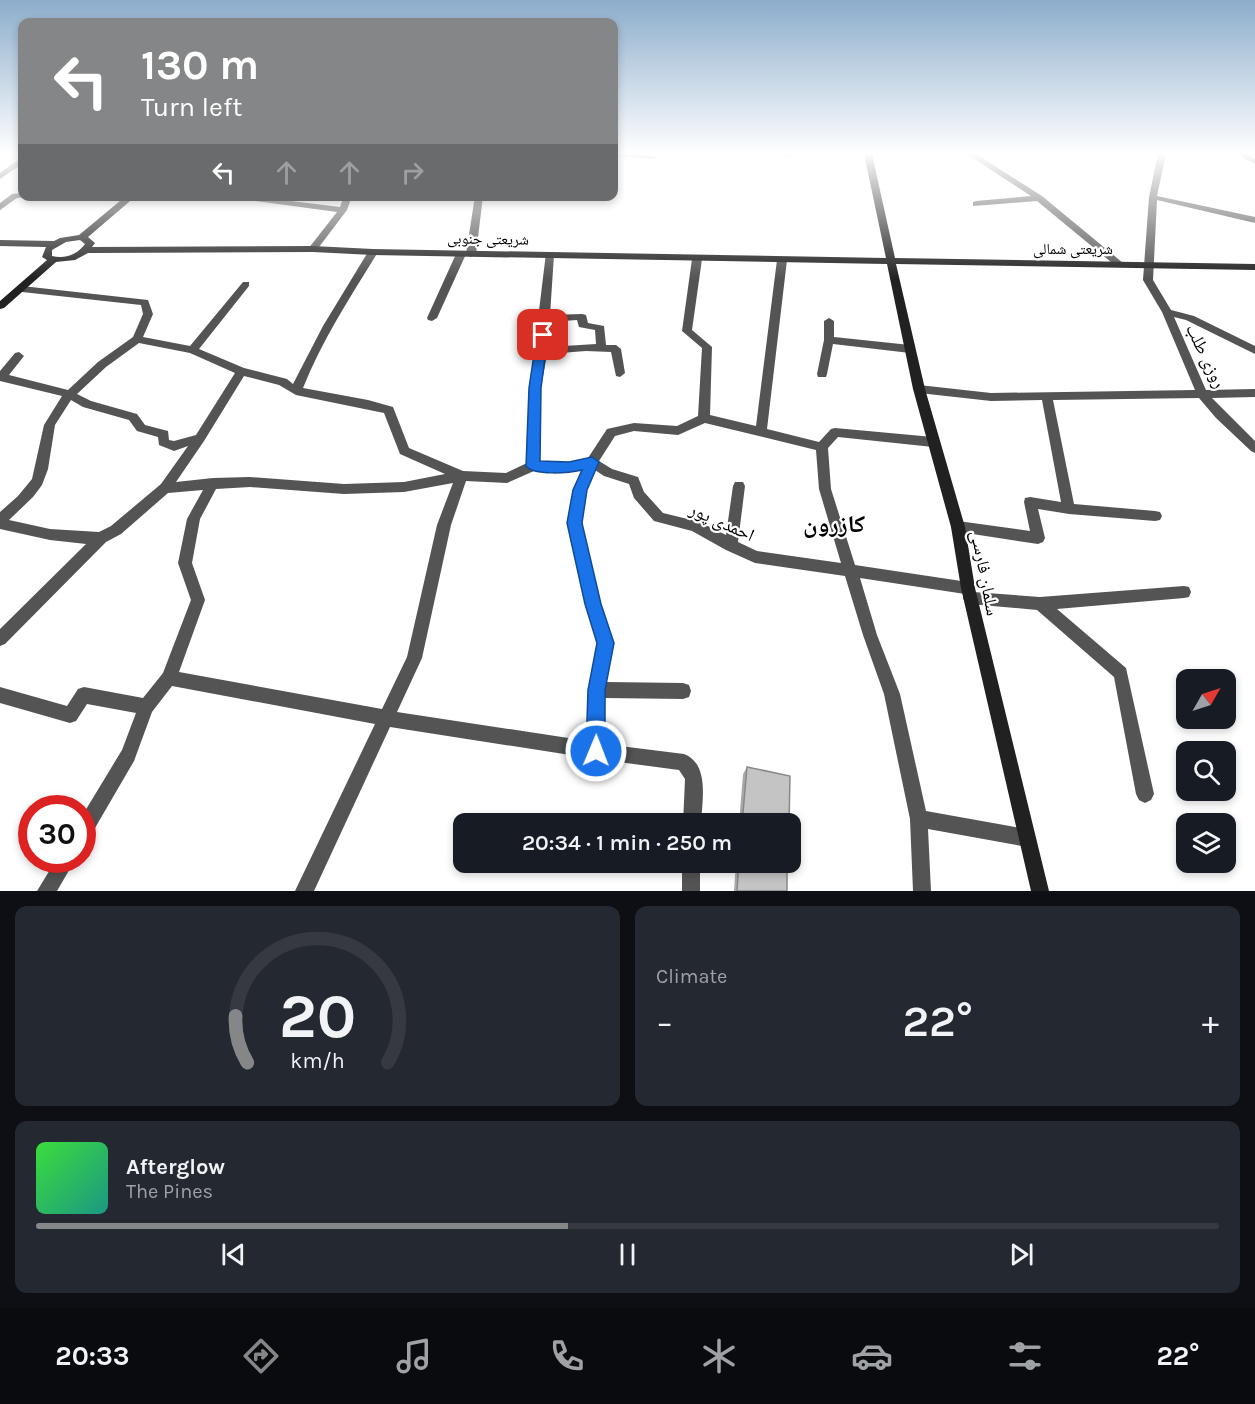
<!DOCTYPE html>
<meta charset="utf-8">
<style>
:root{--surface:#171b24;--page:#242831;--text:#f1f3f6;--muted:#9ea1a6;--line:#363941;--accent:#858687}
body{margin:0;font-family:Karla,"Noto Naskh Arabic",sans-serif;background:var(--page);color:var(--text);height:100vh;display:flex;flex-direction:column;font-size:22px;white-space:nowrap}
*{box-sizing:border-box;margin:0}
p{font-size:20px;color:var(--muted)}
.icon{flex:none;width:33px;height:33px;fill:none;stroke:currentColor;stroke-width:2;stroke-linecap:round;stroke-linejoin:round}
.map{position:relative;height:891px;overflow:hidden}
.sheet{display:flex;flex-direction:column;gap:15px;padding:15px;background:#0d0f14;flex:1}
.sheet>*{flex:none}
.top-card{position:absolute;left:18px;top:18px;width:600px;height:183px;border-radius:12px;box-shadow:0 3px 9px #0003;background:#858687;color:#fff;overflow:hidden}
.needle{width:39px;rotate:51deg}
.controls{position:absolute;left:1176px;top:669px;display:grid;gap:12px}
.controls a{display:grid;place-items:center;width:60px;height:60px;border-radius:12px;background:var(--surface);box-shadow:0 3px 9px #0003;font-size:30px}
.speed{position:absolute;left:18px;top:795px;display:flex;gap:12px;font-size:30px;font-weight:700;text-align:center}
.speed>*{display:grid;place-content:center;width:78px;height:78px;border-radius:50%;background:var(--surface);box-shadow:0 3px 9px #0003;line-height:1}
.speed .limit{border:9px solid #d22;background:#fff;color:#111}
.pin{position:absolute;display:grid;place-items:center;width:51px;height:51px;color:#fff;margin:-26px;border-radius:12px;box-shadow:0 3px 9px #0006}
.me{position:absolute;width:66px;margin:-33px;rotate:1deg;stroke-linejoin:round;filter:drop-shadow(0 0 4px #0008)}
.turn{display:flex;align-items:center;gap:21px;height:126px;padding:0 24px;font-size:27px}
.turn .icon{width:78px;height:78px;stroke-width:2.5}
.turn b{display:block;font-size:42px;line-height:51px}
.lanes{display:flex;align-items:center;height:57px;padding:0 24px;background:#0003;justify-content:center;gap:30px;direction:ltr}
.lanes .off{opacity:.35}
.big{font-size:45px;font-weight:600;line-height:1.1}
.sheet .tile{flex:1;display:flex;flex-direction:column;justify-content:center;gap:9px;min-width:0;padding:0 21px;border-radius:12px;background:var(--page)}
.sheet .dial{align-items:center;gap:0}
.dial svg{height:156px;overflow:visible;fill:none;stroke:var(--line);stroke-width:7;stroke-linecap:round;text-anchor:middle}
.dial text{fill:var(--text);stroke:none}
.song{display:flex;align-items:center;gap:18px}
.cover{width:72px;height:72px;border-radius:9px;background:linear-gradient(135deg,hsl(120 70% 55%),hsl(170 70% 35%))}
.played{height:6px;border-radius:3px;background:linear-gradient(90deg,var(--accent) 45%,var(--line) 45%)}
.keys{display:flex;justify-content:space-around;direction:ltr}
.heat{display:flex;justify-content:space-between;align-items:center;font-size:33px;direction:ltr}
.sheet .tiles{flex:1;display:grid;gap:15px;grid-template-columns:1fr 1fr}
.tile:last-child{grid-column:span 2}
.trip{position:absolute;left:453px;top:813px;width:348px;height:60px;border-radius:12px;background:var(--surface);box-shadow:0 3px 9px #0003;font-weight:600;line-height:60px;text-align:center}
.tabs{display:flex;height:96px;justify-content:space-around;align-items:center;background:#090b0e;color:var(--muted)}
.tabs .icon{width:42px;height:42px}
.tabs .active{color:var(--accent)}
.tabs b{font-size:27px;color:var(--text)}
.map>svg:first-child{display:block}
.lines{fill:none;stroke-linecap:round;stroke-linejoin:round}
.minor{fill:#545454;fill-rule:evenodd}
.secondary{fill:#212121;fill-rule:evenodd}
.wall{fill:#a9a9a9}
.building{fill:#c4c4c4;stroke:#898989;stroke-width:1.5}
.route{fill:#1a73e8;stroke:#114b97;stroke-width:1.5}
.labels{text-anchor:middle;stroke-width:4.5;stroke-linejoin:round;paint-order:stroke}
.far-street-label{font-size:15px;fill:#000;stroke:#fff}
.street-label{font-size:18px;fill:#000;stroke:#fff}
.district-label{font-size:24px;font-weight:bold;fill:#000;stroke:#fff}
</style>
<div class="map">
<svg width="1255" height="891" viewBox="0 0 1255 891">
<rect width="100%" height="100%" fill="#fff"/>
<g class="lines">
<path class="minor" d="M 614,154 L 646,154 L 657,157 L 653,159 L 614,156 Z
M 782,154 L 790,154 L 790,155 L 786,157 Z
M 967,154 L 976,154 L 1042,196 L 1123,263 L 1123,267 L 1117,267 L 1037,201 L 973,206 L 973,202 L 976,201 L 1031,196 Z
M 1158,154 L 1166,154 L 1157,196 L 1255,217 L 1255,223 L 1157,200 L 1153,280 L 1171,310 L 1194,316 L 1255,346 L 1255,354 L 1186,320 L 1174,317 L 1206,390 L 1255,389 L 1255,397 L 1212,398 L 1255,441 L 1255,453 L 1251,451 L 1216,418 L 1199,398 L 1053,400 L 1074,504 L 1155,511 L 1160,512 L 1162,516 L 1160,520 L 1155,521 L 1069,514 L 1038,509 L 1045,538 L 1043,542 L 1038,544 L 953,531 L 951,527 L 953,523 L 958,521 L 1030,531 L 1024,502 L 1025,498 L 1030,497 L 1061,502 L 1042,400 L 991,401 L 919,393 L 913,389 L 915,386 L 919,385 L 991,393 L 1195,390 L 1162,312 L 1143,280 L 1149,197 Z
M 19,159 L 22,159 L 22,164 L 0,179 L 0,173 Z
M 22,193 L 22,196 L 25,197 L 17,198 L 0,210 L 0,203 L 12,194 Z
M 219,196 L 249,196 L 340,207 L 344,196 L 352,196 L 347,210 L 316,251 L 313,252 L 308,249 L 337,212 Z
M 475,196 L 483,196 L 476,254 L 471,257 L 466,254 Z
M 373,249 L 378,252 C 351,296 322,340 303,388 L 368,400 L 393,407 L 409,448 L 463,471 L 506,473 L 527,463 L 529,388 L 537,351 L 538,319 L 546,253 L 552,253 L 554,255 L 550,315 L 582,314 L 586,315 L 588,323 L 604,326 L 606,345 L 616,345 L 621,349 L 625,373 L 620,377 L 616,376 L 611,352 L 586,351 L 547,354 L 541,388 L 539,461 L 569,462 L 588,458 L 607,429 L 634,423 L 677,426 L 698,416 L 702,348 L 682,331 L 692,259 L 697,256 L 702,259 L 692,330 L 712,347 L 710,415 L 756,426 L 777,260 L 782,257 L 785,258 L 787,260 L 767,429 L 819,442 L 831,429 L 835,428 L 933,437 L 937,439 L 939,442 L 937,445 L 933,447 L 838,437 L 828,448 L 831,489 L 855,565 L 968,582 L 973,584 L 975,588 L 973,592 L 1040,597 L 1184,586 L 1189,587 L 1191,592 L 1189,597 L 1184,598 L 1057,609 L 1126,668 L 1154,794 L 1151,800 L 1145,803 L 1139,800 L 1136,794 L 1114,677 L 1037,610 L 970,604 L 965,603 L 963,598 L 965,594 L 860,578 L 877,635 L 900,694 L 926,811 L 1027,829 L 1033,832 L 1036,838 L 1033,844 L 1027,847 L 928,829 L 931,891 L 913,891 L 910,819 L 884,694 L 863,635 L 845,576 L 755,563 L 726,550 L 692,531 L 654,521 L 634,498 L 629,484 L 604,476 L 595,470 L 586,490 L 581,523 L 600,604 L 613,643 L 606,682 L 683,683 L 689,685 L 691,691 L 689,697 L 683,699 L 605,698 L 604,744 L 684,754 C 710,764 702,801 701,824 L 683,824 L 685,779 L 679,770 L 596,759 L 390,727 L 314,891 L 295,891 L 375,724 L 172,686 L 152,712 L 134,761 L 88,840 L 82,843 L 82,816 L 122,750 L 136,713 L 87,704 L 76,721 L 70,723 L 0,703 L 0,687 L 67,706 L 78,689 L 84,687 L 143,698 L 163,673 L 191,600 L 178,563 L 187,519 L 203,490 L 168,493 L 121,534 L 106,542 L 5,644 L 0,646 L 0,629 L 86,544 L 50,540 L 0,529 L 0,512 L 18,496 L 32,479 L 44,425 L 62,396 L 0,381 L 0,371 L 15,353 L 19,352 L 24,356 L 9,375 L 68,390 L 98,362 L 133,337 L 143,314 L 141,305 L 22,292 L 17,289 L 22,286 L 148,300 L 153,314 L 143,337 L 190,346 L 243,282 L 249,282 L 249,286 L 199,349 L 244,368 L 287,379 L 293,384 L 323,326 L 368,252 ZM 577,320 L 579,327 L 595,330 L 596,344 L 548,347 L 549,322 ZM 139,343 L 190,353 L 235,373 L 196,435 L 174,441 L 169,440 L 168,431 L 145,425 L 137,414 L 91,401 L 77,394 L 106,367 ZM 244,376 L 279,385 L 296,395 L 384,413 L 400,454 L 445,474 L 404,482 L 344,484 L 250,477 L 213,478 L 176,482 L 204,441 ZM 71,400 L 83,407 L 129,420 L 137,431 L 158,437 L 159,445 L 174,451 L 188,446 L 161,484 L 111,526 L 99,532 L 50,529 L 9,520 L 33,497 L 42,485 L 48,469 L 55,425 ZM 705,423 L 816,450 L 819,489 L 841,563 L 757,551 L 738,542 L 745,486 L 743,482 L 735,482 L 733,486 L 726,535 L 700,522 L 663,513 L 644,492 L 638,477 L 612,469 L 599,461 L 615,436 L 634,431 L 678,435 ZM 583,469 L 574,490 L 567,523 L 586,604 L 599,643 L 589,690 L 588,741 L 397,712 L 422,658 L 451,525 L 466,481 L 507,483 L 534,471 L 569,472 ZM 453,483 L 437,525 L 407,657 L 382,709 L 179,672 L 205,600 L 192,563 L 200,519 L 216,489 L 250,487 L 344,494 L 404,492 Z
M 461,251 L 466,254 L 437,318 L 432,321 L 428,320 L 427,318 L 456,254 Z
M 829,318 L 834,321 L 834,337 L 910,345 L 915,349 L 910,353 L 833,344 L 827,374 L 826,377 L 818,377 L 817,374 L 824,340 L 824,321 Z
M 56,860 L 75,860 L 57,891 L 37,891 Z
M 682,862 L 700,862 L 700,891 L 682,891 Z"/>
<path class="secondary" d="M 864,154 L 872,154 L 895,258 L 1255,264 L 1255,270 L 896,264 L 925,389 L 965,527 L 975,588 L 1049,891 L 1031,891 L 961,588 L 951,527 L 913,389 L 887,264 L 373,255 L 313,252 L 88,253 L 75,260 L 56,262 L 4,308 L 0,309 L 0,301 L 47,260 L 42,257 L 46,247 L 0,246 L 0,240 L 54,241 L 60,238 L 79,235 L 126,196 L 136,196 L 88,237 L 95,243 L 92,247 L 313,246 L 373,249 L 886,258 ZM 80,240 L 85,244 C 77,255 65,259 52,256 L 52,250 L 66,242 Z
M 1237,154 L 1247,154 L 1255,159 L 1255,164 Z"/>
</g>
<path class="wall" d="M 747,767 L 789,824 L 739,824 L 743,774 Z
M 736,862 L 787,862 L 787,891 L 734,891 Z"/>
<path class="building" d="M 747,767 L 790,776 L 789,824 L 742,824 Z
M 739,862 L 787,862 L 787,891 L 737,891 Z"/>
<linearGradient id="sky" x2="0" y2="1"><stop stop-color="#8cadcc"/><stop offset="0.55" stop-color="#fff"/><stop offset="1" stop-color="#fff" stop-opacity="0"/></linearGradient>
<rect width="1255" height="279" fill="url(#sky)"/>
<path class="route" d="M 543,331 L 548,335 L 541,388 L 540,461 L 569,462 L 592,457 L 599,462 L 587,490 L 582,523 L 601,604 L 614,643 L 605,690 L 605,751 L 602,758 L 596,760 L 589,758 L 586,751 L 588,690 L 597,643 L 585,604 L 567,523 L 573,490 L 582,470 C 569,473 534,476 526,466 L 529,388 L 537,335 Z"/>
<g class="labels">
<g class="far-street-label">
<text transform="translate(488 239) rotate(1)" y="5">شریعتی جنوبی</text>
<text x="1073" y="254">شریعتی شمالی</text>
</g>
<g class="street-label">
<text transform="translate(1206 356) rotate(64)" y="6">روزی طلب</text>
<text transform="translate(722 522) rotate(24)" y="6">احمدی پور</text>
<text transform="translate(985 573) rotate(79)" y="6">سلمان فارسی</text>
</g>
<g class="district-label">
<text x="834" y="532">کازرون</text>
</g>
</g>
</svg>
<div class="controls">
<a><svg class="needle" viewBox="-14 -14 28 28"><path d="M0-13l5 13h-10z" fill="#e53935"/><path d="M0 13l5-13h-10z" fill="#9ea1a6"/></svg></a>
<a><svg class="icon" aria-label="search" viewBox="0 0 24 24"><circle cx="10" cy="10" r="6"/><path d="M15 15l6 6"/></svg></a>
<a><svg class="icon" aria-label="layers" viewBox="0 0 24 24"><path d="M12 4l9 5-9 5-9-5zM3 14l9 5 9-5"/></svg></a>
</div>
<div class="speed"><div class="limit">30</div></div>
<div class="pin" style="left:543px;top:335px;background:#d93025"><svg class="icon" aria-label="arrive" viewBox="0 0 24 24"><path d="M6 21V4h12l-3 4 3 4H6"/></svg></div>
<svg class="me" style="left:596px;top:751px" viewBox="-20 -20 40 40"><circle r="17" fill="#1a73e8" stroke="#fff" stroke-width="3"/><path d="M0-11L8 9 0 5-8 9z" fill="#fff"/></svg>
<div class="trip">20:34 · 1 min · 250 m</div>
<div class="top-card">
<div class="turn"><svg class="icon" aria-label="left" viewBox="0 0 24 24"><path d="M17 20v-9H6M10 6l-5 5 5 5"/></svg><div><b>130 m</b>Turn left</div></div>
<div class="lanes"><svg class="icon" aria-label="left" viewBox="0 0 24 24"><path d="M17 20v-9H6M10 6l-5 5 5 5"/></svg><svg class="icon off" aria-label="ahead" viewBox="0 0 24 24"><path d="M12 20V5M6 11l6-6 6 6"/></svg><svg class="icon off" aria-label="ahead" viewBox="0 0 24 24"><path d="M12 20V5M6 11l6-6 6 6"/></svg><svg class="icon off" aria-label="right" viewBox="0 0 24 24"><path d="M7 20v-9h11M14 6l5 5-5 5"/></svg></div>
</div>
</div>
<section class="sheet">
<div class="tiles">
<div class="tile dial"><svg viewBox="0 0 100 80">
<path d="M14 69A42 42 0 1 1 86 69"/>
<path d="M14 69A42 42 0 0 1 8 45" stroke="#858687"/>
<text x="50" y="56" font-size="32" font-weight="700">20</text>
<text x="50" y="72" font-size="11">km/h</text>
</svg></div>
<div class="tile"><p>Climate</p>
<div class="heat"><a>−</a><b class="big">22°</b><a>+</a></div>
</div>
<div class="tile">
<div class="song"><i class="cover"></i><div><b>Afterglow</b><p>The Pines</p></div></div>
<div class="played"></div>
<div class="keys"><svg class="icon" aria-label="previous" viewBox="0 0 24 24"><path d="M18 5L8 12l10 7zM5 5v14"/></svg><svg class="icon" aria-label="pause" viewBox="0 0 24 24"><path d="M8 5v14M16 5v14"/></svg><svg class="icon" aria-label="next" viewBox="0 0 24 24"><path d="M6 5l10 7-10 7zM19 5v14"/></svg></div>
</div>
</div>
</section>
<nav class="tabs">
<b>20:33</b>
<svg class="icon active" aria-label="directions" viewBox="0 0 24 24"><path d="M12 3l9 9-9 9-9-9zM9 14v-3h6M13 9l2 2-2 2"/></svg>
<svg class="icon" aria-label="music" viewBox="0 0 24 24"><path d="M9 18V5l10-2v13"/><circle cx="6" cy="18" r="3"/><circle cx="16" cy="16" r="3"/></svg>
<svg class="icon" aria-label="phone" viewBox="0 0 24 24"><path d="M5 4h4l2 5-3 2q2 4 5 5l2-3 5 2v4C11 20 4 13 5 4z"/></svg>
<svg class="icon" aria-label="climate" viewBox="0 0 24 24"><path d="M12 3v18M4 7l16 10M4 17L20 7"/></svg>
<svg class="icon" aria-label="car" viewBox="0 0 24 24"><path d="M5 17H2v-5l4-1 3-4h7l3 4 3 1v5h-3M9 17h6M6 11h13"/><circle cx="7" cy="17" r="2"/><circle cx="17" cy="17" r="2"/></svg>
<svg class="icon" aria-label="filters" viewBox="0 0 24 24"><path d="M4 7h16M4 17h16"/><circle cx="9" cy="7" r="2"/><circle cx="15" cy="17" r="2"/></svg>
<b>22°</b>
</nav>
